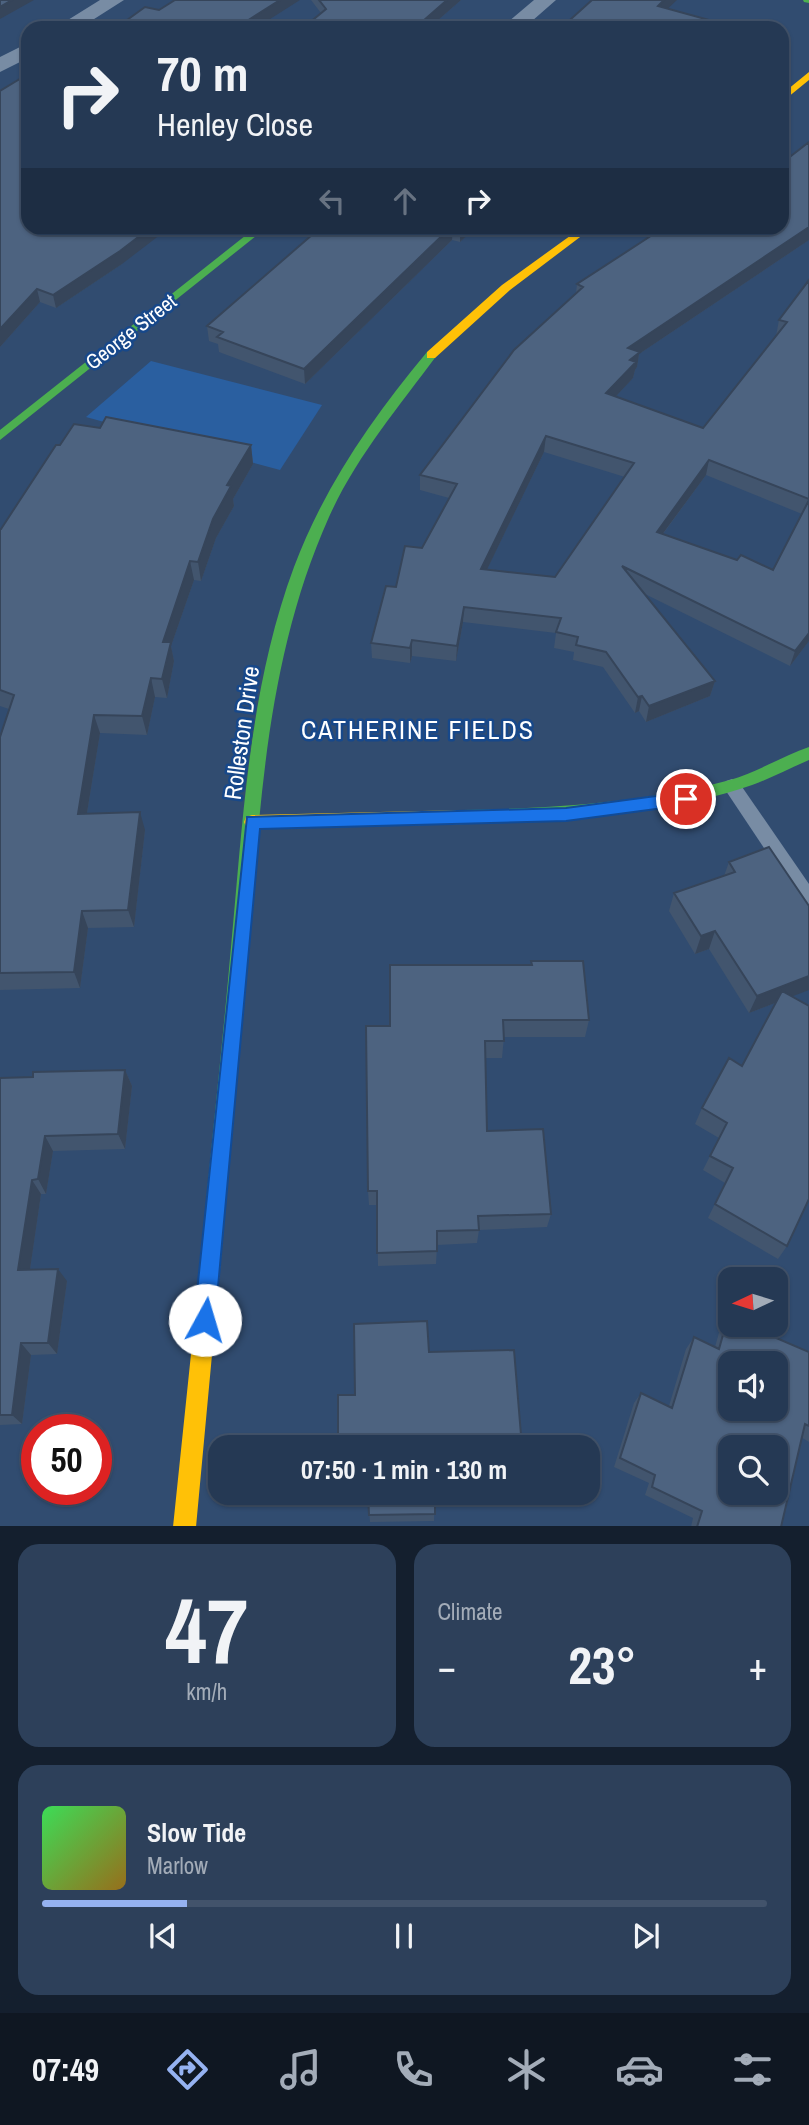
<!DOCTYPE html>
<meta charset="utf-8">
<style>
:root{--surface:#253954;--page:#2d405a;--text:#f1f3f6;--muted:#a3acb8;--line:#42536b;--accent:#95b2f1}
body{margin:0;font-family:"Archivo Narrow",sans-serif;background:var(--page);color:var(--text);height:100vh;display:flex;flex-direction:column;font-size:26px;white-space:nowrap}
*{box-sizing:border-box;margin:0}
p{font-size:23px;color:var(--muted)}
.icon{flex:none;width:38px;height:38px;fill:none;stroke:currentColor;stroke-width:2;stroke-linecap:round;stroke-linejoin:round}
.map{position:relative;height:1526px;overflow:hidden}
.panel{display:flex;flex-direction:column;gap:18px;padding:18px;background:#141f2e;flex:1}
.panel>*{flex:none}
.banner{position:absolute;left:21px;top:21px;width:768px;height:214px;border-radius:21px;box-shadow:0 2px 5px #0004,0 0 0 2px var(--line);background:#253954;color:var(--text);overflow:hidden}
.needle{width:46px;rotate:266deg}
.tools{position:absolute;left:718px;top:1267px;display:grid;gap:14px}
.tools a{display:grid;place-items:center;width:70px;height:70px;border-radius:14px;background:var(--surface);box-shadow:0 2px 5px #0004,0 0 0 2px var(--line);font-size:35px}
.speed{position:absolute;left:21px;top:1414px;display:flex;gap:14px;font-size:35px;font-weight:700;text-align:center}
.speed>*{display:grid;place-content:center;width:91px;height:91px;border-radius:50%;background:var(--surface);box-shadow:0 2px 5px #0004,0 0 0 2px var(--line);line-height:1}
.speed .limit{border:10px solid #d22;background:#fff;color:#111}
.pin{position:absolute;display:grid;place-items:center;width:60px;height:60px;color:#fff;margin:-30px;border:4px solid #fff;border-radius:50%;box-shadow:0 2px 7px #0007}
.me{position:absolute;width:77px;margin:-38px;rotate:6deg;stroke-linejoin:round;filter:drop-shadow(0 0 5px #0008)}
.turn{display:flex;align-items:center;gap:24px;height:147px;padding:0 21px;font-size:32px}
.turn .icon{width:91px;height:91px;stroke-width:2.5}
.turn b{display:block;font-size:49px;line-height:60px}
.lanes{display:flex;align-items:center;height:66px;padding:0 21px;background:#0003;justify-content:center;gap:35px;direction:ltr}
.lanes .off{opacity:.35}
.big{font-size:52px;font-weight:800;line-height:1.1}
.panel .tile{flex:1;display:flex;flex-direction:column;justify-content:center;gap:10px;min-width:0;padding:0 24px;border-radius:21px;background:var(--page)}
.panel .dial{align-items:center;gap:0}
.dial b{font-size:91px;line-height:1}
.song{display:flex;align-items:center;gap:21px}
.cover{width:84px;height:84px;border-radius:10px;background:linear-gradient(135deg,hsl(130 70% 55%),hsl(40 70% 35%))}
.played{height:7px;border-radius:4px;background:linear-gradient(90deg,var(--accent) 20%,var(--line) 20%)}
.keys{display:flex;justify-content:space-around;direction:ltr}
.heat{display:flex;justify-content:space-between;align-items:center;font-size:38px;direction:ltr}
.panel .tiles{flex:1;display:grid;gap:18px;grid-template-columns:1fr 1fr}
.tile:last-child{grid-column:span 2}
.trip{position:absolute;left:208px;top:1435px;width:392px;height:70px;border-radius:21px;background:var(--surface);box-shadow:0 2px 5px #0004,0 0 0 2px var(--line);font-weight:800;line-height:70px;text-align:center}
.tab-bar{display:flex;height:112px;justify-content:space-around;align-items:center;background:#0f1722;color:var(--muted)}
.tab-bar .icon{width:49px;height:49px}
.tab-bar .on{color:var(--accent)}
.tab-bar b{font-size:32px;color:var(--text)}
.map>svg:first-child{display:block}
.green{fill:#2a5fa0}
.lines{fill:none;stroke-linecap:round;stroke-linejoin:round}
.lane{fill:#788ca4;fill-rule:evenodd}
.street{fill:#788ca4;fill-rule:evenodd}
.fast{fill:#4caf50;fill-rule:evenodd}
.slow{fill:#ffc107;fill-rule:evenodd}
.wall{fill:#42556e;fill-rule:evenodd}
.shaded-wall{fill:#36455a}
.building{fill:#4d6380;stroke:#36455a;stroke-width:2;fill-rule:evenodd}
.route{fill:#1a73e8;stroke:#114b97;stroke-width:2}
.labels{text-anchor:middle;stroke-width:5;stroke-linejoin:round;paint-order:stroke}
.far-street-label{font-size:21px;fill:#fff;stroke:#17488a}
.street-label{font-size:24px;fill:#fff;stroke:#17488a}
.neighbourhood-label{font-size:26px;letter-spacing:2px;fill:#fff;stroke:#17488a}
</style>
<div class="map">
<svg width="809" height="1527" viewBox="0 0 809 1527">
<rect width="100%" height="100%" fill="#314c70"/>
<path class="green" d="M 151,361 L 322,405 L 280,470 L 86,417 Z"/>
<g class="lines">
<path class="lane" d="M 732,779 L 738,781 L 809,884 L 809,907 L 802,905 L 726,791 L 723,786 L 726,781 Z"/>
<path class="street" d="M 100,0 L 124,0 L 80,28 L 55,28 Z
M 534,0 L 556,0 L 524,28 L 501,28 Z
M 28,43 L 28,58 L 0,72 L 0,57 Z"/>
<path class="fast" d="M 803,0 L 809,0 L 809,3 L 804,2 Z
M 255,228 L 266,228 L 0,440 L 0,430 Z
M 431,351 L 437,355 C 398,408 356,457 329,517 C 268,653 260,801 249,947 C 240,1051 230,1154 221,1258 L 218,1265 L 211,1268 L 204,1265 L 201,1258 C 210,1154 222,1051 231,947 C 243,820 249,688 294,567 C 324,487 372,418 427,352 Z
M 809,747 L 809,760 C 786,770 764,782 740,789 C 651,817 557,821 464,824 L 458,822 L 456,817 L 458,812 L 464,810 C 554,808 643,803 730,780 C 758,772 782,756 809,747 Z"/>
<path class="slow" d="M 809,72 L 809,80 L 782,102 L 782,94 Z
M 581,228 L 592,228 L 510,290 L 435,358 L 427,358 L 427,352 L 502,285 Z
M 464,810 L 470,812 L 472,817 L 470,822 L 464,824 L 252,829 L 246,827 L 244,822 L 246,817 L 252,815 Z
M 211,1248 L 218,1251 L 221,1258 L 196,1527 L 173,1527 L 201,1258 L 204,1251 Z"/>
</g>
<path class="wall" d="M 311,0 L 461,0 L 429,28 L 303,28 L 321,13 Z
M 809,142 L 809,240 L 639,354 L 637,367 L 635,370 L 633,378 L 615,397 L 703,428 L 776,336 L 779,320 L 809,280 L 809,641 L 790,666 L 645,594 L 715,681 L 710,696 L 646,722 L 639,711 L 635,713 L 603,667 L 573,660 L 574,652 L 554,648 L 556,633 L 463,622 L 456,661 L 412,656 L 410,663 L 372,658 L 371,643 L 396,587 L 422,548 L 449,498 L 420,490 L 420,475 L 576,293 L 577,284 L 782,228 ZM 544,452 L 625,477 L 555,577 L 487,569 ZM 706,475 L 802,514 L 773,570 L 737,560 L 663,534 Z
M 28,228 L 122,264 L 56,308 L 40,302 L 0,347 Z
M 320,228 L 475,228 L 460,242 L 452,240 L 305,384 L 219,352 L 218,344 L 209,341 L 207,326 Z
M 100,428 L 251,445 L 253,464 L 233,499 L 234,506 L 216,538 L 201,581 L 194,580 L 171,646 L 174,661 L 167,698 L 155,697 L 147,735 L 100,733 L 87,813 L 145,830 L 134,927 L 88,928 L 80,988 L 0,990 L 0,737 L 9,709 L 0,706 L 0,529 L 1,529 L 60,445 Z
M 769,847 L 792,997 L 787,1246 L 778,1259 L 708,1218 L 725,1183 L 703,1170 L 719,1138 L 695,1124 L 702,1108 L 742,1066 L 775,1003 L 749,1013 L 709,949 L 695,954 L 669,911 L 674,893 L 724,876 L 729,862 Z
M 531,961 L 589,1020 L 585,1037 L 504,1037 L 502,1058 L 485,1058 L 487,1131 L 551,1214 L 547,1227 L 479,1230 L 477,1243 L 437,1245 L 436,1264 L 378,1266 L 377,1205 L 369,1205 L 368,1191 L 390,1026 L 531,965 Z
M 125,1070 L 132,1086 L 125,1149 L 53,1151 L 46,1194 L 41,1194 L 30,1269 L 67,1281 L 57,1354 L 31,1355 L 22,1424 L 0,1425 L 0,1078 L 33,1077 Z
M 728,1317 L 809,1352 L 809,1442 L 801,1437 L 781,1527 L 691,1527 L 693,1518 L 645,1495 L 649,1483 L 614,1467 L 634,1403 L 641,1393 L 669,1406 L 686,1349 L 694,1337 L 715,1347 L 720,1329 Z
M 341,1493 L 435,1493 L 434,1521 L 370,1522 L 368,1495 L 342,1496 Z"/>
<path class="shaded-wall" d="M 12,0 L 34,0 L 0,19 L 0,7 Z
M 280,0 L 300,0 L 256,28 L 236,28 Z
M 447,0 L 461,0 L 429,28 L 415,28 Z
M 664,0 L 677,0 L 656,20 L 658,6 Z
M 809,227 L 809,240 L 639,354 L 637,367 L 635,370 L 633,378 L 604,409 L 606,393 L 628,348 Z
M 150,228 L 169,228 L 122,264 L 56,308 L 53,295 Z
M 450,228 L 453,228 L 452,240 L 305,384 L 304,369 Z
M 460,228 L 475,228 L 460,242 Z
M 37,289 L 40,302 L 0,347 L 0,329 Z
M 546,436 L 544,452 L 480,584 L 481,569 Z
M 251,445 L 253,464 L 233,499 L 234,506 L 216,538 L 201,581 L 198,562 L 213,519 L 227,485 Z
M 709,460 L 706,475 L 653,547 L 657,532 Z
M 190,561 L 194,580 L 171,646 L 174,661 L 167,698 L 162,679 L 163,642 Z
M 464,607 L 463,622 L 456,661 L 457,646 Z
M 809,633 L 809,641 L 790,666 L 795,651 Z
M 412,640 L 412,656 L 410,663 L 410,648 Z
M 151,678 L 155,697 L 147,735 L 142,716 Z
M 715,681 L 710,696 L 646,722 L 649,706 Z
M 642,696 L 639,711 L 635,713 L 638,697 Z
M 94,715 L 100,733 L 84,831 L 78,814 Z
M 140,812 L 145,830 L 134,927 L 128,910 Z
M 82,911 L 88,928 L 80,988 L 74,972 Z
M 715,931 L 709,949 L 695,954 L 701,936 Z
M 809,976 L 809,990 L 749,1013 L 757,996 Z
M 125,1070 L 132,1086 L 125,1149 L 118,1134 Z
M 45,1136 L 53,1151 L 46,1194 L 38,1179 Z
M 32,1180 L 41,1194 L 28,1283 L 18,1270 Z
M 58,1269 L 67,1281 L 57,1354 L 48,1343 Z
M 21,1343 L 31,1355 L 22,1424 L 12,1415 Z"/>
<path class="building" d="M 0,0 L 12,0 L 0,7 Z
M 175,0 L 280,0 L 236,28 L 116,28 L 145,7 L 159,10 Z
M 319,0 L 447,0 L 415,28 L 303,28 L 326,9 Z
M 592,0 L 664,0 L 658,6 L 738,28 L 561,28 Z
M 28,74 L 28,228 L 150,228 L 120,251 L 53,295 L 37,289 L 0,329 L 0,91 Z
M 809,142 L 809,227 L 628,348 L 640,352 L 630,360 L 636,362 L 606,393 L 703,428 L 787,322 L 779,320 L 809,280 L 809,499 L 709,460 L 657,532 L 737,560 L 741,555 L 773,570 L 809,500 L 809,633 L 795,651 L 622,566 L 715,681 L 649,706 L 642,696 L 638,697 L 606,652 L 576,645 L 578,637 L 556,632 L 561,618 L 464,607 L 457,646 L 412,640 L 410,648 L 371,643 L 386,586 L 396,587 L 405,546 L 422,548 L 457,484 L 420,475 L 514,350 L 583,287 L 577,284 L 663,228 L 782,228 L 782,163 ZM 546,436 L 634,463 L 555,577 L 481,569 Z
M 320,228 L 450,228 L 304,369 L 217,337 L 223,332 L 207,326 Z
M 106,417 L 251,445 L 227,485 L 231,486 L 213,519 L 198,562 L 190,561 L 163,642 L 171,642 L 162,679 L 151,678 L 142,716 L 94,715 L 78,814 L 140,812 L 128,910 L 82,911 L 74,972 L 0,973 L 0,737 L 14,695 L 0,690 L 0,529 L 1,529 L 56,445 L 60,445 L 74,424 L 100,428 Z
M 769,847 L 809,906 L 809,976 L 757,996 L 715,931 L 701,936 L 674,893 L 735,872 L 729,862 Z
M 531,961 L 583,961 L 589,1020 L 503,1020 L 504,1041 L 485,1041 L 487,1131 L 543,1129 L 551,1214 L 478,1216 L 479,1230 L 437,1231 L 437,1251 L 377,1253 L 377,1191 L 368,1191 L 366,1026 L 390,1026 L 390,965 L 532,965 Z
M 782,991 L 809,1006 L 809,1199 L 787,1246 L 715,1204 L 733,1168 L 710,1156 L 727,1123 L 702,1108 L 729,1058 L 742,1066 Z
M 125,1070 L 118,1134 L 45,1136 L 38,1179 L 32,1180 L 18,1270 L 58,1269 L 48,1343 L 21,1343 L 12,1415 L 0,1415 L 0,1078 L 33,1077 L 33,1072 Z
M 728,1317 L 730,1317 L 730,1325 L 746,1325 L 809,1352 L 809,1426 L 805,1424 L 781,1527 L 697,1527 L 702,1511 L 652,1487 L 655,1475 L 620,1458 L 641,1393 L 672,1408 L 694,1337 L 719,1349 ZM 730,1363 L 775,1363 L 775,1409 L 730,1409 ZM 730,1447 L 775,1447 L 775,1493 L 730,1493 Z
M 427,1321 L 429,1352 L 514,1350 L 522,1447 L 338,1447 L 338,1395 L 355,1395 L 354,1324 Z
M 368,1493 L 435,1493 L 435,1514 L 369,1515 Z"/>
<path class="route" d="M 686,792 L 694,799 L 686,805 L 566,821 L 260,829 L 215,1320 L 212,1327 L 205,1330 L 197,1327 L 194,1320 L 247,817 L 566,808 Z"/>
<g class="labels">
<g class="far-street-label">
<text transform="translate(131 332) rotate(-38)" y="7">George Street</text>
</g>
<g class="street-label">
<text transform="translate(242 733) rotate(-82)" y="8">Rolleston Drive</text>
</g>
<g class="neighbourhood-label">
<text x="418" y="739">CATHERINE FIELDS</text>
</g>
</g>
</svg>
<div class="tools">
<a><svg class="needle" viewBox="-14 -14 28 28"><path d="M0-13l5 13h-10z" fill="#e53935"/><path d="M0 13l5-13h-10z" fill="#a3acb8"/></svg></a>
<a><svg class="icon" aria-label="sound" viewBox="0 0 24 24"><path d="M4 9h4l5-4v14l-5-4H4zM17 9q2 3 0 6"/></svg></a>
<a><svg class="icon" aria-label="search" viewBox="0 0 24 24"><circle cx="10" cy="10" r="6"/><path d="M15 15l6 6"/></svg></a>
</div>
<div class="speed"><div class="limit">50</div></div>
<div class="pin" style="left:686px;top:799px;background:#d93025"><svg class="icon" aria-label="arrive" viewBox="0 0 24 24"><path d="M6 21V4h12l-3 4 3 4H6"/></svg></div>
<svg class="me" style="left:205px;top:1320px" viewBox="-20 -20 40 40"><circle r="19" fill="#fff"/><path d="M0-13L10 11 0 6-10 11z" fill="#1a73e8"/></svg>
<div class="trip">07:50 · 1 min · 130 m</div>
<div class="banner">
<div class="turn"><svg class="icon" aria-label="right" viewBox="0 0 24 24"><path d="M7 20v-9h11M14 6l5 5-5 5"/></svg><div><b>70 m</b>Henley Close</div></div>
<div class="lanes"><svg class="icon off" aria-label="left" viewBox="0 0 24 24"><path d="M17 20v-9H6M10 6l-5 5 5 5"/></svg><svg class="icon off" aria-label="ahead" viewBox="0 0 24 24"><path d="M12 20V5M6 11l6-6 6 6"/></svg><svg class="icon" aria-label="right" viewBox="0 0 24 24"><path d="M7 20v-9h11M14 6l5 5-5 5"/></svg></div>
</div>
</div>
<section class="panel">
<div class="tiles">
<div class="tile dial"><b>47</b><p>km/h</p></div>
<div class="tile"><p>Climate</p>
<div class="heat"><a>−</a><b class="big">23°</b><a>+</a></div>
</div>
<div class="tile">
<div class="song"><i class="cover"></i><div><b>Slow Tide</b><p>Marlow</p></div></div>
<div class="played"></div>
<div class="keys"><svg class="icon" aria-label="previous" viewBox="0 0 24 24"><path d="M18 5L8 12l10 7zM5 5v14"/></svg><svg class="icon" aria-label="pause" viewBox="0 0 24 24"><path d="M8 5v14M16 5v14"/></svg><svg class="icon" aria-label="next" viewBox="0 0 24 24"><path d="M6 5l10 7-10 7zM19 5v14"/></svg></div>
</div>
</div>
</section>
<nav class="tab-bar">
<b>07:49</b>
<svg class="icon on" aria-label="directions" viewBox="0 0 24 24"><path d="M12 3l9 9-9 9-9-9zM9 14v-3h6M13 9l2 2-2 2"/></svg>
<svg class="icon" aria-label="music" viewBox="0 0 24 24"><path d="M9 18V5l10-2v13"/><circle cx="6" cy="18" r="3"/><circle cx="16" cy="16" r="3"/></svg>
<svg class="icon" aria-label="phone" viewBox="0 0 24 24"><path d="M5 4h4l2 5-3 2q2 4 5 5l2-3 5 2v4C11 20 4 13 5 4z"/></svg>
<svg class="icon" aria-label="climate" viewBox="0 0 24 24"><path d="M12 3v18M4 7l16 10M4 17L20 7"/></svg>
<svg class="icon" aria-label="car" viewBox="0 0 24 24"><path d="M5 17H2v-5l4-1 3-4h7l3 4 3 1v5h-3M9 17h6M6 11h13"/><circle cx="7" cy="17" r="2"/><circle cx="17" cy="17" r="2"/></svg>
<svg class="icon" aria-label="filters" viewBox="0 0 24 24"><path d="M4 7h16M4 17h16"/><circle cx="9" cy="7" r="2"/><circle cx="15" cy="17" r="2"/></svg>
</nav>
